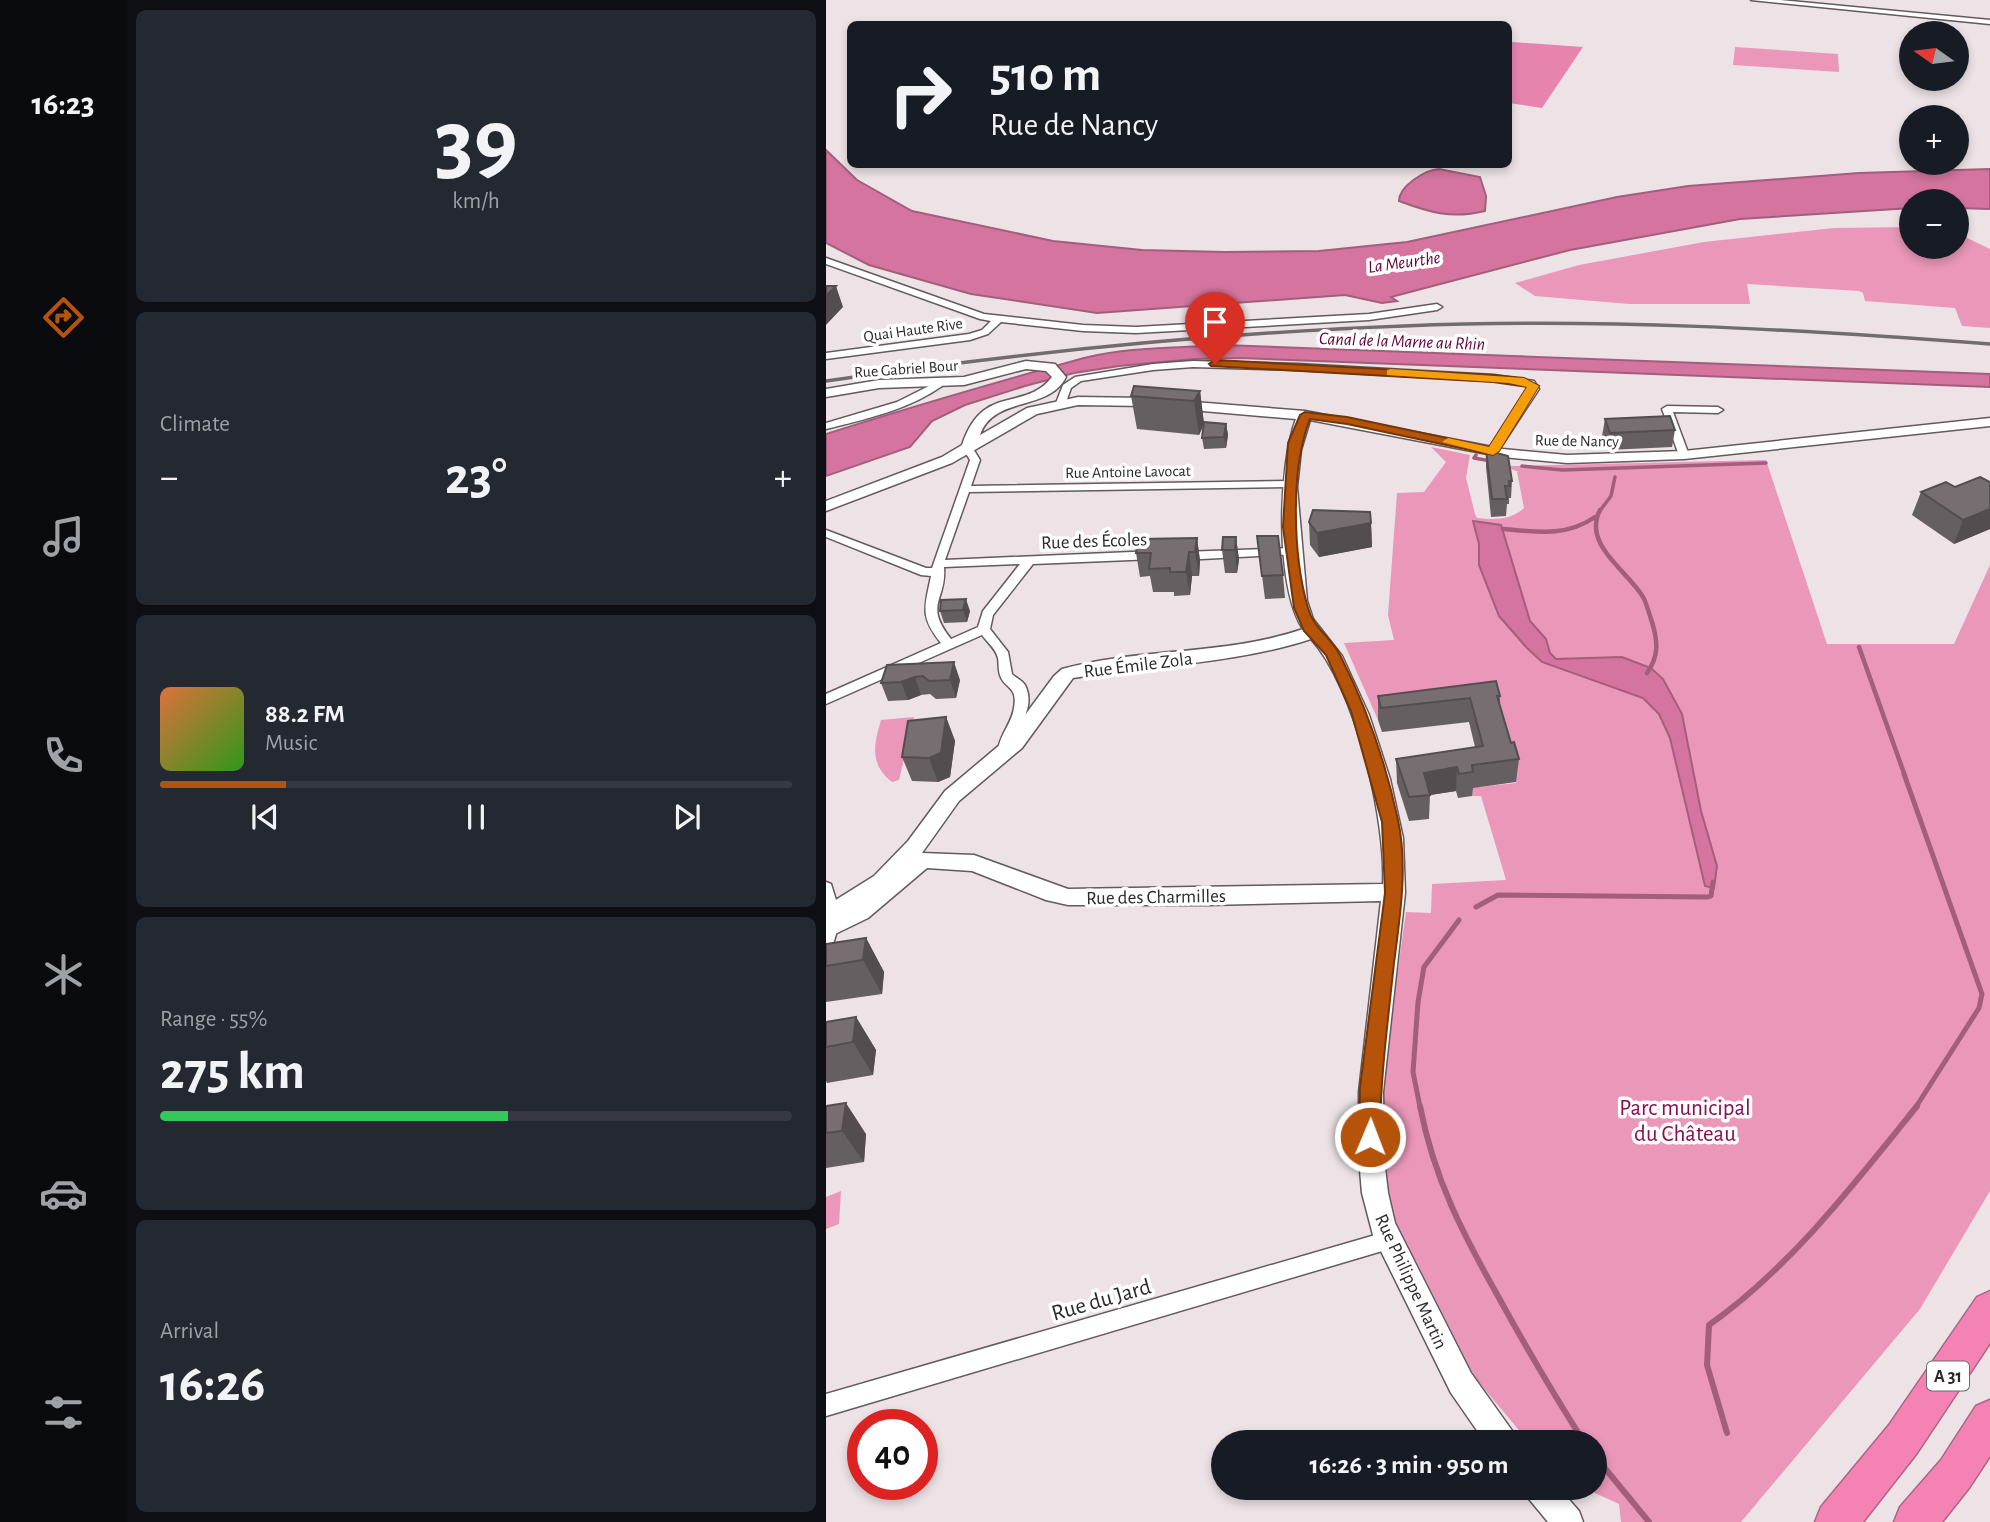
<!DOCTYPE html>
<meta charset="utf-8">
<style>
:root{--surface:#171b24;--page:#242831;--text:#f1f3f6;--muted:#9ea1a6;--line:#363941;--accent:#b45309}
body{margin:0;font-family:"Alegreya Sans",sans-serif;background:var(--page);color:var(--text);height:100vh;display:flex;flex-direction:column;font-size:26px;white-space:nowrap}
*{box-sizing:border-box;margin:0}
p{font-size:23px;color:var(--muted)}
.icon{flex:none;width:38px;height:38px;fill:none;stroke:currentColor;stroke-width:2;stroke-linecap:round;stroke-linejoin:round}
.map{position:relative;flex:1;overflow:hidden}
.drawer{display:flex;flex-direction:column;gap:10px;padding:10px;background:#0d0f14;width:700px}
.drawer>*{flex:none}
.hud{position:absolute;left:21px;top:21px;width:665px;height:147px;border-radius:10px;box-shadow:0 4px 10px #0003;background:#171b24;color:var(--text);overflow:hidden}
.needle{width:46px;rotate:284deg}
.fabs{position:absolute;left:1073px;top:21px;display:grid;gap:14px}
.fabs a{display:grid;place-items:center;width:70px;height:70px;border-radius:50%;background:var(--surface);box-shadow:0 4px 10px #0003;font-size:35px}
.speed{position:absolute;left:21px;top:1409px;display:flex;gap:14px;font-size:35px;font-weight:700;text-align:center}
.speed>*{display:grid;place-content:center;width:91px;height:91px;border-radius:50%;background:var(--surface);box-shadow:0 4px 10px #0003;line-height:1}
.speed .limit{border:10px solid #d22;background:#fff;color:#111}
.pin{position:absolute;display:grid;place-items:center;width:60px;height:60px;color:#fff;margin:-72px -30px;border-radius:50% 50% 50% 0;rotate:-45deg;box-shadow:0 0 7px #0007}
.pin .icon{rotate:45deg}
.me{position:absolute;width:77px;margin:-38px;rotate:1deg;stroke-linejoin:round;filter:drop-shadow(0 0 5px #0008)}
.turn{display:flex;align-items:center;gap:24px;height:147px;padding:0 28px;font-size:32px}
.turn .icon{width:91px;height:91px;stroke-width:2.5}
.turn b{display:block;font-size:49px;line-height:60px}
.big{font-size:52px;font-weight:700;line-height:1.1}
.drawer .tile{flex:1;display:flex;flex-direction:column;justify-content:center;gap:10px;min-width:0;padding:0 24px;border-radius:10px;background:var(--page)}
.drawer .dial{align-items:center;gap:0}
.dial b{font-size:91px;line-height:1}
.song{display:flex;align-items:center;gap:21px}
.cover{width:84px;height:84px;border-radius:10px;background:linear-gradient(135deg,hsl(20 70% 55%),hsl(110 70% 35%))}
.played{height:7px;border-radius:4px;background:linear-gradient(90deg,var(--accent) 20%,var(--line) 20%)}
.keys{display:flex;justify-content:space-around;direction:ltr}
.heat{display:flex;justify-content:space-between;align-items:center;font-size:38px;direction:ltr}
.charge{height:10px;border-radius:5px;background:linear-gradient(90deg,#34c759 55%,var(--line) 0)}
.trip{position:absolute;left:385px;top:1430px;width:396px;height:70px;border-radius:35px;background:var(--surface);box-shadow:0 4px 10px #0003;font-weight:700;line-height:70px;text-align:center}
main{display:flex;flex:1;min-height:0}
.tabs{display:flex;flex-direction:column;width:126px;justify-content:space-around;align-items:center;background:#090b0e;color:var(--muted)}
.tabs .icon{width:49px;height:49px}
.tabs .current{color:var(--accent)}
.tabs b{font-size:32px;color:var(--text)}
.map>svg:first-child{display:block}
.green{fill:#ea97b9}
.forest{fill:#e684ae}
.water{fill:#d5759f;stroke:#a35e7c;stroke-width:2}
.lines{fill:none;stroke-linecap:round;stroke-linejoin:round}
.stream-far3{stroke:#a35e7c;stroke-width:3.5}
.stream-far2{stroke:#a35e7c;stroke-width:4.5}
.stream-far1{stroke:#a35e7c;stroke-width:5}
.stream{stroke:#a35e7c;stroke-width:6}
.street-casing{stroke:#625a5d;stroke-width:3}
.secondary-casing{stroke:#625a5d;stroke-width:3}
.highway-casing{stroke:#ae6484;stroke-width:3}
.street{fill:#fff;fill-rule:evenodd}
.secondary{fill:#fff;fill-rule:evenodd}
.highway{fill:#f483b4;fill-rule:evenodd}
.rail{stroke:#726c6e;stroke-width:3.5}
.wall{fill:#665f62}
.shaded-wall{fill:#534d50}
.building{fill:#776e72;stroke:#534d50;stroke-width:2}
.route{fill:#b45309;stroke:#753606;stroke-width:2}
.slow{fill:#f59e0b}
.labels{text-anchor:middle;stroke-width:7;stroke-linejoin:round;paint-order:stroke}
.far-street-label{font-size:16px;fill:#2d292a;stroke:#fff}
.far-water-label{font-size:18px;font-style:italic;fill:#5e0337;stroke:#fff}
.shield{fill:#fff;stroke:#6c696a;stroke-width:2}
.shield-label{font-size:18px;font-weight:bold;fill:#2d292a}
.street-label{font-size:19px;fill:#2d292a;stroke:#fff}
.near-park-label{font-size:23px;fill:#860f51;stroke:#fff}
.near-street-label{font-size:23px;fill:#2d292a;stroke:#fff}
</style>
<main>
<nav class="tabs">
<b>16:23</b>
<svg class="icon current" aria-label="directions" viewBox="0 0 24 24"><path d="M12 3l9 9-9 9-9-9zM9 14v-3h6M13 9l2 2-2 2"/></svg>
<svg class="icon" aria-label="music" viewBox="0 0 24 24"><path d="M9 18V5l10-2v13"/><circle cx="6" cy="18" r="3"/><circle cx="16" cy="16" r="3"/></svg>
<svg class="icon" aria-label="phone" viewBox="0 0 24 24"><path d="M5 4h4l2 5-3 2q2 4 5 5l2-3 5 2v4C11 20 4 13 5 4z"/></svg>
<svg class="icon" aria-label="climate" viewBox="0 0 24 24"><path d="M12 3v18M4 7l16 10M4 17L20 7"/></svg>
<svg class="icon" aria-label="car" viewBox="0 0 24 24"><path d="M5 17H2v-5l4-1 3-4h7l3 4 3 1v5h-3M9 17h6M6 11h13"/><circle cx="7" cy="17" r="2"/><circle cx="17" cy="17" r="2"/></svg>
<svg class="icon" aria-label="filters" viewBox="0 0 24 24"><path d="M4 7h16M4 17h16"/><circle cx="9" cy="7" r="2"/><circle cx="15" cy="17" r="2"/></svg>
</nav>
<section class="drawer">
<div class="tile dial"><b>39</b><p>km/h</p></div>
<div class="tile"><p>Climate</p>
<div class="heat"><a>−</a><b class="big">23°</b><a>+</a></div>
</div>
<div class="tile">
<div class="song"><i class="cover"></i><div><b>88.2 FM</b><p>Music</p></div></div>
<div class="played"></div>
<div class="keys"><svg class="icon" aria-label="previous" viewBox="0 0 24 24"><path d="M18 5L8 12l10 7zM5 5v14"/></svg><svg class="icon" aria-label="pause" viewBox="0 0 24 24"><path d="M8 5v14M16 5v14"/></svg><svg class="icon" aria-label="next" viewBox="0 0 24 24"><path d="M6 5l10 7-10 7zM19 5v14"/></svg></div>
</div>
<div class="tile"><p>Range · 55%</p><b class="big">275 km</b><div class="charge"></div></div>
<div class="tile"><p>Arrival</p><b class="big">16:26</b></div>
</section>
<div class="map">
<svg width="1164" height="1522" viewBox="0 0 1164 1522">
<rect width="100%" height="100%" fill="#ede3e7"/>
<path class="green" d="M 909,47 L 1012,54 L 1013,72 L 907,65 Z
M 1085,227 L 1085,247 L 1130,247 L 1131,233 L 1164,249 L 1164,328 L 1136,326 L 1129,308 L 1039,301 L 1037,293 L 1033,291 L 921,284 L 924,304 L 803,304 L 709,296 L 689,283 L 753,265 L 878,242 L 1008,228 Z
M 605,447 L 644,455 L 640,478 L 649,514 L 651,518 C 669,520 685,520 698,508 L 691,472 L 693,472 L 682,468 L 684,466 L 940,460 L 1001,644 L 1128,644 L 1164,565 L 1164,1191 L 1094,1309 L 915,1522 L 795,1522 L 793,1504 L 758,1488 L 768,1488 L 768,1442 L 703,1442 L 650,1379 L 563,1208 L 555,1089 L 580,912 L 605,913 L 606,884 L 680,880 L 655,796 L 646,796 L 644,788 L 690,783 L 668,705 L 552,720 L 518,643 L 568,640 L 562,615 L 571,493 L 598,492 L 620,462 Z
M 88,717 L 73,780 L 66,782 C 43,764 48,744 55,720 Z
M 15,1191 L 13,1224 L 0,1229 L 0,1197 Z"/>
<path class="forest" d="M 687,42 L 757,47 L 716,108 L 683,103 L 683,43 Z"/>
<path class="water" d="M 0,150 L 31,180 L 86,211 L 227,241 L 316,250 L 398,252 L 493,251 L 581,242 L 791,197 L 862,186 L 1033,173 L 1164,169 L 1164,209 L 1131,208 L 1130,201 L 1085,201 L 1085,208 L 914,219 L 744,250 L 565,297 L 571,301 L 556,303 L 519,295 L 271,313 L 145,294 L 43,265 L 0,243 Z
M 613,169 L 654,177 L 660,196 L 659,211 C 626,219 605,213 573,201 C 573,186 599,170 613,169 Z
M 397,345 L 1164,374 L 1164,387 L 414,358 L 368,359 L 293,366 L 248,373 L 199,386 L 139,405 L 106,421 L 84,447 L 0,476 L 0,434 C 85,407 171,382 258,358 C 302,347 351,348 397,345 Z
M 647,521 L 675,525 L 704,621 L 720,639 L 724,653 L 730,659 L 796,657 L 825,668 L 837,679 L 856,714 L 875,811 L 891,866 L 888,888 L 879,886 L 844,738 L 833,714 L 817,698 L 716,662 L 701,648 L 673,616 L 653,565 L 653,544 Z"/>
<g class="lines">
<path class="stream-far3" d="M 650,455 L 648,458 L 665,461
M 696,466 L 736,470 L 940,463
M 773,512 L 785,496 L 789,477"/>
<path class="stream-far2" d="M 774,510 C 756,545 802,571 817,597 C 821,604 823,614 826,622 C 832,642 833,656 821,673
M 677,529 C 711,532 740,537 769,517
M 1033,647 L 1079,776"/>
<path class="stream-far1" d="M 1078,774 L 1156,994 L 1153,1008 L 1090,1107
M 650,907 L 672,895 L 882,897 L 885,896 L 887,882
M 594,1107 L 587,1072 L 592,1002 L 598,967 L 633,920"/>
<path class="stream" d="M 594,1106 C 608,1179 637,1234 673,1298 C 700,1347 728,1395 758,1442
M 901,1433 L 881,1365 L 883,1325 C 964,1268 1030,1182 1091,1106
M 768,1455 L 823,1522"/>
<defs>
<path id="street" d="M 0,258 L 158,314 L 257,325 L 310,327 L 543,314 L 611,304 L 616,307 L 611,310 L 543,320 L 310,333 L 257,331 L 175,322 L 162,334 L 144,340 L 0,359 L 0,353 L 143,334 L 156,330 L 165,321 L 154,319 L 0,264 Z
M 367,361 L 472,364 L 668,375 L 708,381 L 713,389 L 671,453 L 667,454 L 662,451 L 703,389 L 701,385 L 668,381 L 472,370 L 367,367 L 327,370 L 255,381 L 245,388 L 239,405 L 230,403 L 237,385 L 249,377 L 327,364 Z
M 113,381 L 116,382 L 116,386 C 82,410 40,419 0,429 L 0,423 L 71,402 Z
M 841,406 L 892,407 L 897,410 L 892,413 L 847,412 L 863,455 L 858,458 L 853,455 L 836,409 Z
M 142,446 L 146,447 L 154,460 L 145,486 L 464,481 L 469,484 L 464,487 L 143,492 L 119,560 L 329,551 L 335,555 L 329,559 L 207,564 L 167,615 L 164,629 L 182,652 L 186,674 C 190,678 196,680 199,685 C 211,709 189,728 186,750 L 179,755 L 172,750 C 174,734 186,723 188,708 C 192,685 179,690 174,675 C 172,669 173,663 172,658 C 170,649 161,642 156,635 L 0,704 L 0,694 L 115,643 C 93,616 99,607 105,576 L 95,575 L 0,537 L 0,530 L 100,568 L 106,568 L 144,460 L 137,449 ZM 194,564 L 157,611 L 152,627 L 125,639 C 97,604 121,600 118,567 Z
M 467,548 L 473,552 L 471,554 L 357,560 L 351,556 L 357,552 Z
M 0,882 L 5,884 L 14,913 L 12,917 L 6,919 L 0,917 Z
M 4,921 L 10,922 L 12,927 L 6,948 L 0,950 L 0,922 Z
M 563,1231 L 570,1233 L 573,1240 L 570,1247 L 563,1249 L 0,1416 L 0,1394 Z"/>
<path id="secondary" d="M 925,0 L 954,0 L 1164,20 L 1164,24 Z
M 200,361 L 229,364 L 240,377 C 223,412 168,395 154,435 L 201,408 L 252,397 L 319,398 L 479,411 L 677,449 L 741,455 L 858,451 L 1164,418 L 1164,426 L 858,459 L 741,463 L 677,457 L 484,420 L 475,450 L 471,487 L 481,601 L 487,619 L 516,656 L 543,715 L 564,779 L 577,838 L 579,893 L 557,1092 L 558,1159 L 562,1193 L 569,1223 L 645,1373 L 687,1432 L 692,1442 L 659,1442 L 625,1393 L 547,1235 L 536,1193 L 533,1159 L 533,1092 L 555,901 L 382,905 L 242,905 L 220,900 L 146,871 L 101,868 L 42,918 L 9,934 L 0,929 L 0,906 L 48,876 L 82,841 L 119,791 L 182,738 L 228,676 L 236,669 C 315,647 399,656 477,629 C 449,587 452,466 470,419 L 319,406 L 252,405 L 211,414 L 126,463 L 0,511 L 0,501 L 116,457 L 136,445 C 157,382 198,413 226,377 L 220,371 L 200,369 L 138,385 L 53,388 L 0,397 L 0,389 L 53,380 L 138,377 ZM 485,639 C 529,687 560,819 557,884 L 242,889 L 148,855 L 96,853 L 133,801 L 196,748 L 247,678 C 326,665 409,664 485,639 Z
M 699,1488 L 733,1488 L 753,1511 L 757,1522 L 722,1522 L 703,1499 Z"/>
<path id="highway" d="M 1164,1291 L 1164,1343 L 1091,1453 L 1037,1522 L 989,1522 L 995,1507 L 1063,1425 L 1151,1297 Z
M 1164,1400 L 1164,1456 L 1143,1488 L 1116,1522 L 1068,1522 L 1074,1507 L 1115,1460 L 1150,1406 Z"/>
</defs>
<use href="#street" class="street-casing"/>
<use href="#secondary" class="secondary-casing"/>
<use href="#highway" class="highway-casing"/>
<use href="#street" class="street"/>
<use href="#secondary" class="secondary"/>
<use href="#highway" class="highway"/>
<path class="rail" d="M 0,381 C 192,353 384,333 578,326 C 773,318 969,329 1164,344"/>
</g>
<path class="wall" d="M 374,391 L 378,424 L 400,424 L 402,435 L 400,448 L 378,449 L 376,438 L 378,424 L 373,435 L 311,429 L 305,396 Z
M 779,419 L 849,430 L 846,447 L 782,450 L 776,436 Z
M 660,450 L 686,481 L 685,498 L 683,498 L 683,504 L 681,504 L 680,516 L 665,517 L 660,467 Z
M 1164,482 L 1164,529 L 1128,544 L 1086,515 L 1095,492 Z
M 483,522 L 545,523 L 546,547 L 493,557 L 484,545 Z
M 431,536 L 457,575 L 459,598 L 439,599 Z
M 410,537 L 413,560 L 411,573 L 399,573 L 396,550 Z
M 371,538 L 374,561 L 373,576 L 366,576 L 364,595 L 348,596 L 348,592 L 327,592 L 324,576 L 314,577 L 310,553 Z
M 115,600 L 144,611 L 141,622 L 118,623 L 114,611 Z
M 61,665 L 134,680 L 130,698 L 110,699 L 104,694 L 95,695 L 82,700 L 62,701 L 55,683 Z
M 552,696 L 674,696 L 674,705 L 685,743 L 693,759 L 690,782 L 647,788 L 646,796 L 632,798 L 630,791 L 604,795 L 603,819 L 583,821 L 571,783 L 570,759 L 649,747 L 643,722 L 556,732 L 552,720 Z
M 120,717 L 129,741 L 124,777 L 112,782 L 86,781 L 76,757 Z
M 40,938 L 58,972 L 56,994 L 0,1002 L 0,944 Z
M 30,1017 L 50,1050 L 47,1075 L 1,1083 L 0,1081 L 0,1022 Z
M 0,1106 L 40,1134 L 38,1162 L 0,1168 Z"/>
<path class="shaded-wall" d="M 10,286 L 17,307 L 0,325 L 0,296 Z
M 374,391 L 378,424 L 373,435 L 368,401 Z
M 400,424 L 402,435 L 400,448 L 398,437 Z
M 1164,501 L 1164,529 L 1128,544 L 1137,520 Z
M 545,523 L 546,547 L 493,557 L 491,533 Z
M 410,537 L 413,560 L 411,573 L 409,550 Z
M 371,538 L 374,561 L 373,576 L 369,552 Z
M 363,552 L 366,576 L 364,595 L 360,572 Z
M 140,599 L 144,611 L 141,622 L 137,610 Z
M 128,662 L 134,680 L 130,698 L 124,680 Z
M 89,677 L 95,695 L 82,700 L 75,682 Z
M 120,717 L 129,741 L 124,777 L 112,782 L 103,758 Z
M 631,767 L 630,791 L 604,795 L 598,773 Z
M 40,938 L 58,972 L 56,994 L 37,960 Z
M 30,1017 L 50,1050 L 47,1075 L 27,1042 Z
M 20,1103 L 40,1134 L 38,1162 L 16,1131 Z"/>
<path class="building" d="M 0,286 L 10,286 L 0,296 Z
M 308,386 L 374,391 L 368,401 L 305,396 Z
M 844,416 L 849,430 L 784,433 L 779,419 Z
M 378,422 L 400,424 L 398,437 L 376,438 Z
M 660,450 L 682,456 L 686,481 L 683,481 L 684,486 L 679,486 L 681,499 L 666,499 Z
M 1154,477 L 1164,482 L 1164,509 L 1137,520 L 1095,492 L 1120,482 L 1129,487 Z
M 487,510 L 544,512 L 545,523 L 491,533 L 483,522 Z
M 431,536 L 452,536 L 457,575 L 436,576 Z
M 397,537 L 410,537 L 409,550 L 396,550 Z
M 371,538 L 369,552 L 363,552 L 360,572 L 344,572 L 344,568 L 323,569 L 325,553 L 310,553 L 312,539 Z
M 140,599 L 137,610 L 114,611 L 115,600 Z
M 128,662 L 124,680 L 103,681 L 97,676 L 89,677 L 75,682 L 55,683 L 61,665 Z
M 670,681 L 674,696 L 671,696 L 685,743 L 688,742 L 693,759 L 646,765 L 647,772 L 633,774 L 631,767 L 598,773 L 604,795 L 583,797 L 570,759 L 657,746 L 644,698 L 555,708 L 552,696 Z
M 120,717 L 115,753 L 103,758 L 76,757 L 82,721 Z
M 40,938 L 37,960 L 0,966 L 0,944 Z
M 30,1017 L 27,1042 L 0,1047 L 0,1022 Z
M 20,1103 L 16,1131 L 0,1133 L 0,1106 Z"/>
<path class="route" d="M 389,360 L 667,375 L 698,378 L 713,386 L 673,451 L 667,455 L 521,424 L 484,419 C 464,469 467,556 482,608 C 487,628 505,637 514,655 C 540,706 560,764 572,820 C 582,866 574,917 568,963 C 562,1021 554,1079 554,1137 L 551,1144 L 544,1147 L 536,1144 L 533,1137 L 534,1087 L 559,893 L 556,822 L 525,711 L 500,655 L 478,631 L 468,608 L 457,527 L 462,443 L 474,415 L 479,412 L 521,417 L 663,447 L 701,387 L 667,382 L 385,366 L 383,364 Z"/>
<path class="slow" d="M 565,369 L 698,378 L 713,386 L 673,451 L 667,455 L 616,442 L 622,438 L 663,447 L 701,387 L 683,383 L 561,375 L 561,370 Z"/>
<g class="labels">
<g class="far-street-label">
<text transform="translate(87 329) rotate(-8)" y="6">Quai Haute Rive</text>
<text transform="translate(80 368) rotate(-4)" y="6">Rue Gabriel Bour</text>
<text transform="translate(751 440) rotate(1)" y="6">Rue de Nancy</text>
<text transform="translate(302 471) rotate(-1)" y="6">Rue Antoine Lavocat</text>
</g>
<g class="far-water-label">
<text transform="translate(578 262) rotate(-8)" y="6">La Meurthe</text>
<text transform="translate(576 341) rotate(2)" y="6">Canal de la Marne au Rhin</text>
</g>
<rect class="shield" x="1101" y="1361.5" width="42" height="29" rx="5"/>
<g class="shield-label">
<text x="1122" y="1382">A 31</text>
</g>
<g class="street-label">
<text transform="translate(268 540) rotate(-2)" y="7">Rue des Écoles</text>
<text transform="translate(312 664) rotate(-7)" y="7">Rue Émile Zola</text>
<text transform="translate(330 896) rotate(-1)" y="7">Rue des Charmilles</text>
<text transform="translate(586 1281) rotate(65)" y="7">Rue Philippe Martin</text>
</g>
<g class="near-park-label">
<text x="859" y="1115">Parc municipal<tspan x="859" dy="26">du Château</tspan></text>
</g>
<g class="near-street-label">
<text transform="translate(275 1299) rotate(-16)" y="8">Rue du Jard</text>
</g>
</g>
</svg>
<div class="fabs">
<a><svg class="needle" viewBox="-14 -14 28 28"><path d="M0-13l5 13h-10z" fill="#e53935"/><path d="M0 13l5-13h-10z" fill="#9ea1a6"/></svg></a>
<a>+</a>
<a>−</a>
</div>
<div class="speed"><div class="limit">40</div></div>
<div class="pin" style="left:389px;top:364px;background:#d93025"><svg class="icon" aria-label="arrive" viewBox="0 0 24 24"><path d="M6 21V4h12l-3 4 3 4H6"/></svg></div>
<svg class="me" style="left:544px;top:1137px" viewBox="-20 -20 40 40"><circle r="17" fill="#b45309" stroke="#fff" stroke-width="3"/><path d="M0-11L8 9 0 5-8 9z" fill="#fff"/></svg>
<div class="trip">16:26 · 3 min · 950 m</div>
<div class="hud">
<div class="turn"><svg class="icon" aria-label="right" viewBox="0 0 24 24"><path d="M7 20v-9h11M14 6l5 5-5 5"/></svg><div><b>510 m</b>Rue de Nancy</div></div>
</div>
</div>
</main>
